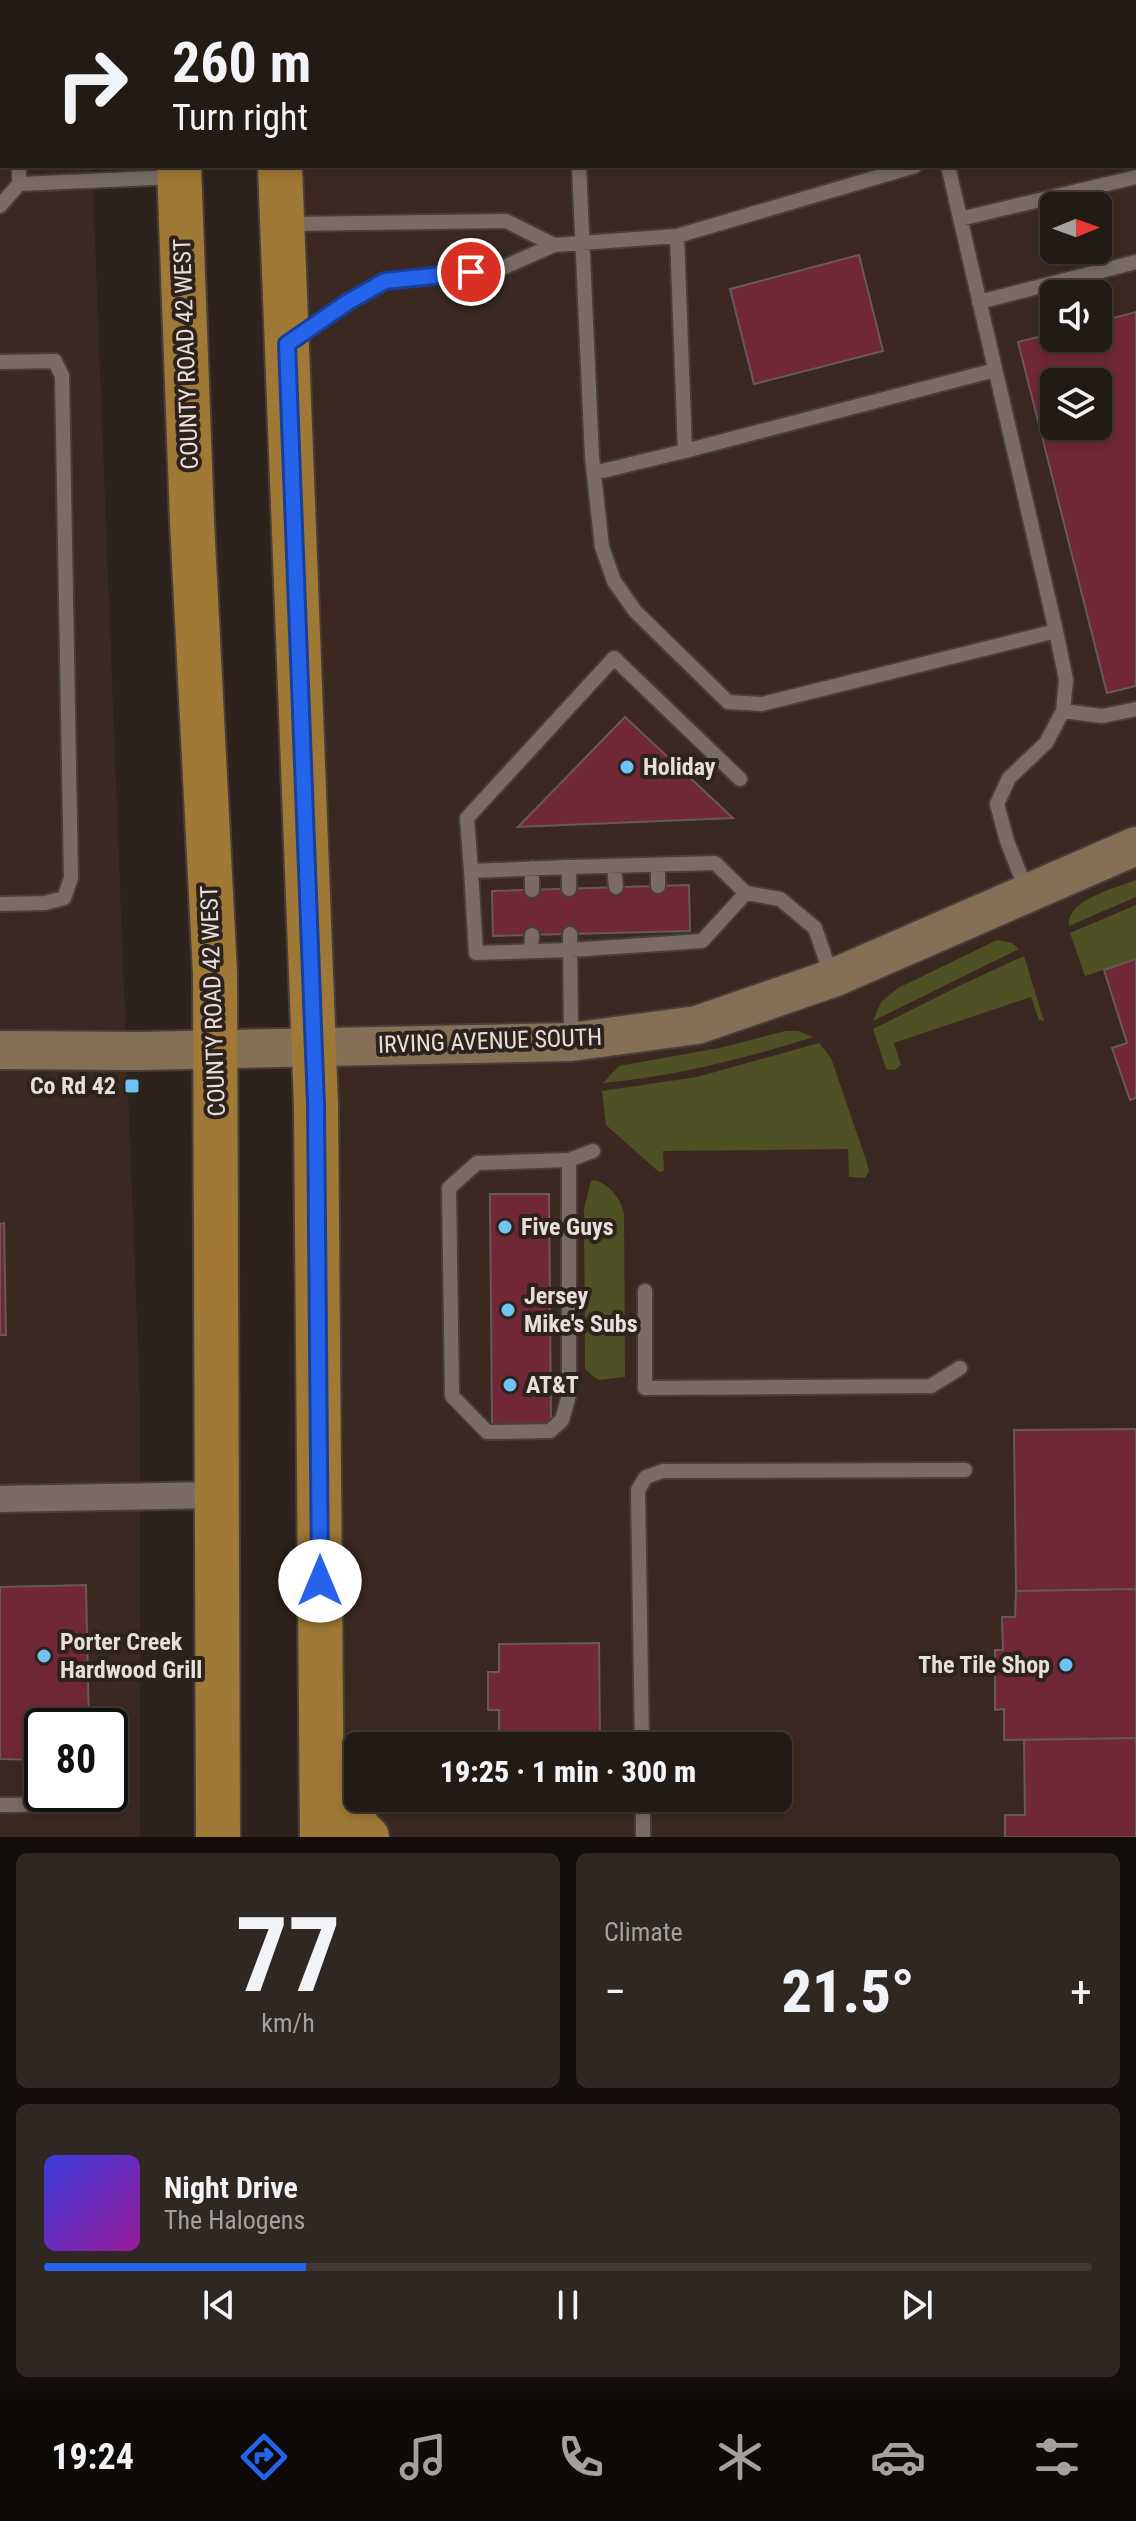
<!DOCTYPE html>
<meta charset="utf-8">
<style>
:root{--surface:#221a15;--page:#2e2722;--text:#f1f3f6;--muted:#a2a1a0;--line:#3f3834;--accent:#2563eb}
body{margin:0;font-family:"Roboto Condensed",sans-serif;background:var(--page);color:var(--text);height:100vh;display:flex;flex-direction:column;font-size:30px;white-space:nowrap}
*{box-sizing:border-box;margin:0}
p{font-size:26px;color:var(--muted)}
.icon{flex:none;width:44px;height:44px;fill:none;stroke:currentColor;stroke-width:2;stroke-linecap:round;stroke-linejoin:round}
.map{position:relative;height:1837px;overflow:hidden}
.side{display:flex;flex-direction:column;gap:16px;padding:16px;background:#130e0c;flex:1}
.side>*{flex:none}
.top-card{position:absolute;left:0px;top:0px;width:1136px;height:168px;box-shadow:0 4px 12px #0003,0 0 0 2px var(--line);background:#221a15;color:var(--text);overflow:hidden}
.needle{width:52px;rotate:89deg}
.controls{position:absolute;left:1040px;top:192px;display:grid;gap:16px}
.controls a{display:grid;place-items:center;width:72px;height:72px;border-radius:12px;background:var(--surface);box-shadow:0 4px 12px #0003,0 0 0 2px var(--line);font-size:40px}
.speed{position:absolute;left:24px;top:1708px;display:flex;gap:16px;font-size:40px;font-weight:700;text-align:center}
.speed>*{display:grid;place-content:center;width:104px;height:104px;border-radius:50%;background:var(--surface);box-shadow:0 4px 12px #0003,0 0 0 2px var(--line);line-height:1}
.speed .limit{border:4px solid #111;border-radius:12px;background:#fff;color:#111}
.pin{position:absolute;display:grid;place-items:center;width:68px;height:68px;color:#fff;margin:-34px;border:4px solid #fff;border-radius:50%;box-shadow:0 2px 8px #0007}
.me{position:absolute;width:88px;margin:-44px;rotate:0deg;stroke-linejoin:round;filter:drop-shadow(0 0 6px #0008)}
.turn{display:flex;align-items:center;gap:28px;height:168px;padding:0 40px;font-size:36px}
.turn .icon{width:104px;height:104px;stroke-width:2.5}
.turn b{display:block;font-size:56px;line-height:68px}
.big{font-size:60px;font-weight:800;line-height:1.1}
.side .widget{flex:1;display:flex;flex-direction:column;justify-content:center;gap:12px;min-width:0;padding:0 28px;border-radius:12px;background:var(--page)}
.side .dial{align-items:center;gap:0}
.dial b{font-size:104px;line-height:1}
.song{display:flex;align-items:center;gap:24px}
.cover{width:96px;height:96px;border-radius:12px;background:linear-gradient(135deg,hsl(240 70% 55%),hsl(300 70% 35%))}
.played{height:8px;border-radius:4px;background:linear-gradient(90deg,var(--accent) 25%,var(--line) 25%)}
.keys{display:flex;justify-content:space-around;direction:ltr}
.heat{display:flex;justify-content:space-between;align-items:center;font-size:44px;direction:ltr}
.side .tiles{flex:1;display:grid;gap:16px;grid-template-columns:1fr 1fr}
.widget:last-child{grid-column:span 2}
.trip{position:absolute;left:344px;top:1732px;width:448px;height:80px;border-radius:12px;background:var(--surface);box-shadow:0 4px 12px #0003,0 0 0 2px var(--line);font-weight:800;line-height:80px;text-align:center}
.menu{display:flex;height:128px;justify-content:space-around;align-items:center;background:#0e0a08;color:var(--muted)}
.menu .icon{width:56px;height:56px}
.menu .active{color:var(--accent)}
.menu b{font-size:36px;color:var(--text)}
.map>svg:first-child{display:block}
.built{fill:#3b2921;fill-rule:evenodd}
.green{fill:#4e5123}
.building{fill:#702736;stroke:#68585a;stroke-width:2;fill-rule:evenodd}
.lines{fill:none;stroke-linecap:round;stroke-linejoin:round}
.lane-casing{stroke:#483e3a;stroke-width:18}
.street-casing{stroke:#483e3a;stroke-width:30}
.secondary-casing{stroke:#483e3a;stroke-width:42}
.highway-casing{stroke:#483e3a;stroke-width:48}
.lane{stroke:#7a6b65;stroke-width:14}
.street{stroke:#7a6b65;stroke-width:26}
.secondary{stroke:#856f57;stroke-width:38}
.highway{stroke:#a07936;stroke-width:44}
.route-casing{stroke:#184099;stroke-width:20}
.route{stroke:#2563eb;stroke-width:14}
.poi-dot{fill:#6fc2f4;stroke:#2e221c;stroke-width:3}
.labels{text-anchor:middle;stroke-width:8;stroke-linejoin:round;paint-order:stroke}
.street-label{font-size:24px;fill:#e7dfdb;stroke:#2e221c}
.poi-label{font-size:24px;font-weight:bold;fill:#e7dfdb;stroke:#2e221c;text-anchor:start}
</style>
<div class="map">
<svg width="1136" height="1837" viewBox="0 0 1136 1837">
<rect width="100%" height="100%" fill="#2e221c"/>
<path class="built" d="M 0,0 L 86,0 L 86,2 L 2,2 L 2,166 L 92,166 L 140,1401 L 140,1837 L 0,1837 ZM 42,1726 L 110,1726 L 110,1794 L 42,1794 Z
M 274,0 L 1136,0 L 1136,1837 L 322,1837 L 280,166 L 1134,166 L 1134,2 ZM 1054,206 L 1098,206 L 1098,250 L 1054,250 ZM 1054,294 L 1098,294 L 1098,338 L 1054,338 ZM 1054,382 L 1098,382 L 1098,426 L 1054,426 ZM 358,1746 L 778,1746 L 778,1798 L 358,1798 Z"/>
<path class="green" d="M 1136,880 L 1136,897 L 1069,926 C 1065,900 1116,888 1136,880 Z
M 1136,905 L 1136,959 L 1085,976 L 1070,933 Z
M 997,940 L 1012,943 L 1019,949 L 873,1021 L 881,1002 L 898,988 Z
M 1024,956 L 1044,1021 L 1039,1020 L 1031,997 L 894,1043 L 901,1065 L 895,1070 L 886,1069 L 873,1029 L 965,983 Z
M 785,1031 L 798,1031 L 813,1037 C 744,1059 675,1076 603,1083 L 619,1066 L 719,1048 Z
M 819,1043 L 831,1058 L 867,1163 L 869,1171 L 865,1178 L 849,1177 L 848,1149 L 663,1151 L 664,1171 L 659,1172 L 606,1125 L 602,1091 L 697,1077 Z
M 594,1180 C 610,1184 620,1198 624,1213 L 625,1377 L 598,1380 L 585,1369 L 584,1210 L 591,1181 Z"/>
<path class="building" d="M 859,255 L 883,351 L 754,384 L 730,289 Z
M 1136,312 L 1136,686 L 1107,693 L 1018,342 L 1054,333 L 1054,338 L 1098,338 L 1098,322 ZM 1054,382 L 1098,382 L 1098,426 L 1054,426 Z
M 625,717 L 733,818 L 518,827 Z
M 689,885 L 690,931 L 493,936 L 492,891 Z
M 1136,959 L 1136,1098 L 1130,1100 L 1112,1048 L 1127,1043 L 1104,970 Z
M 490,1194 L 549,1194 L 551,1423 L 492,1424 Z
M 4,1223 L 6,1335 L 0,1335 L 0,1224 Z
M 1136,1429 L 1136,1589 L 1016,1591 L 1014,1430 Z
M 86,1585 L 89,1726 L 42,1726 L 42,1760 L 0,1759 L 0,1587 Z
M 1136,1589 L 1136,1738 L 1004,1740 L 1004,1709 L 995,1710 L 995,1650 L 1003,1650 L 1002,1617 L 1015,1617 L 1016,1591 Z
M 599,1643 L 600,1738 L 575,1738 L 575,1746 L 525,1746 L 525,1737 L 499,1738 L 499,1710 L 488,1710 L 488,1672 L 499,1672 L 499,1644 Z
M 1136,1738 L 1136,1837 L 1005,1837 L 1005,1815 L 1025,1815 L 1024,1740 Z"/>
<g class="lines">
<defs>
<path id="lane" d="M 16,0 L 16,2
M 573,0 L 573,2
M 957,0 L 957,2
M 1134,100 L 1136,100
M 19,166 L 19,184
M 579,166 L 592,457 L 602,547 L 614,581 L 635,611 L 728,702 L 762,704 L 1056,631 L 948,166
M 0,206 L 19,184 L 175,177
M 960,219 L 1136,177
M 288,224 L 506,221 L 554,245
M 979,302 L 1136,262
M 294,339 L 348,302 L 385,281 L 500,269 L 554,245 L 677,236 L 915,166
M 0,362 L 55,361 L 62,376 L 71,878 L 64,898 L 45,903 L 0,904
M 685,451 L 995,370
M 594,473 L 685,451 L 677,236
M 1063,711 L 1102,716 L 1136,709
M 614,866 L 616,887
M 569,867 L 471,871 L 467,818 L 614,658 L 740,779
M 532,868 L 532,890
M 471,871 L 476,953 L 570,950 L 702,941 L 746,893
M 658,886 L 658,865
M 569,889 L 569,867 L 715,863 L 746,893 L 780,899 L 815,928 L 832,977
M 1027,892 L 1007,841 L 997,804 L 1009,778 L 1046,743 L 1063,711 L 1066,680 L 1056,631
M 570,934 L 571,1042
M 531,951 L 532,935
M 569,1160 L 569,1395 L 562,1420 L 550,1431 L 487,1432 L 452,1396 L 449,1188 L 477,1163 L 569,1160 L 593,1151
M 645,1291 L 645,1388 L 931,1386 L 960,1368
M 642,1746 L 638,1490 L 646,1477 L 663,1471 L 965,1470
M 0,1805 L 99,1804
M 643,1837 L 643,1798"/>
<path id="street" d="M 0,1499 L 217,1495"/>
<path id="secondary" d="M 0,1050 L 139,1051 L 571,1042 L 697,1025 L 833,978 L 1136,846"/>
<path id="highway" d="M 173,0 L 173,2
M 274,0 L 274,2
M 179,166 L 192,521 L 215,974 L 218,1837
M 280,166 L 316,1105 L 322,1837
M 332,1765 C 340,1790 346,1820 367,1837"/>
</defs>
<use href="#lane" class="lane-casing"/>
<use href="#street" class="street-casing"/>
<use href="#secondary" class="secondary-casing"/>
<use href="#highway" class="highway-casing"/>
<use href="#lane" class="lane"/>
<use href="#street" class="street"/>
<use href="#secondary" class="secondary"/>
<use href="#highway" class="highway"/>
</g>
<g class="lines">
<defs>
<path id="route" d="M 320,1581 L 316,1105 L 287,344 L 348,302 L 385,281 L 471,272"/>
</defs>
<use href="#route" class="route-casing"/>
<use href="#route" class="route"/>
</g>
<g class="poi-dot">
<circle cx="627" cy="767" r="8"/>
<rect x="124" y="1078" width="16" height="16" rx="4"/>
<circle cx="505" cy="1227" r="8"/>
<circle cx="508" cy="1310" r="8"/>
<circle cx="510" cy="1385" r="8"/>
<circle cx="44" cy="1656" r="8"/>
<circle cx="1066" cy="1665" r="8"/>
</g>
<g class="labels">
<g class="street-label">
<text transform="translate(186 354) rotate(-92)" y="8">COUNTY ROAD 42 WEST</text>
<text transform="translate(213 1001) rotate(-92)" y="8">COUNTY ROAD 42 WEST</text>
<text transform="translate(490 1041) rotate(-2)" y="8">IRVING AVENUE SOUTH</text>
</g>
<g class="poi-label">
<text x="643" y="775">Holiday</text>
<text x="116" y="1094" text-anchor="end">Co Rd 42</text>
<text x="521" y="1235">Five Guys</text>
<text x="524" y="1304">Jersey<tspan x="524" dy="28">Mike's Subs</tspan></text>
<text x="526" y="1393">AT&amp;T</text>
<text x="60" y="1650">Porter Creek<tspan x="60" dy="28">Hardwood Grill</tspan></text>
<text x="1050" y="1673" text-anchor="end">The Tile Shop</text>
</g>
</g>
</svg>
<div class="controls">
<a><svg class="needle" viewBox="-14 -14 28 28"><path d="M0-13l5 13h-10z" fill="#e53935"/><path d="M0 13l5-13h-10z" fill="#a2a1a0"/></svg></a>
<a><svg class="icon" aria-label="sound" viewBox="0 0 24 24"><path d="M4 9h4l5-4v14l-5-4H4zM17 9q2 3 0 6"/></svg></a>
<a><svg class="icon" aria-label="layers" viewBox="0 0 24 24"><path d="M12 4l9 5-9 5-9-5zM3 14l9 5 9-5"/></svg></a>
</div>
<div class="speed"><div class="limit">80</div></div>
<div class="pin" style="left:471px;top:272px;background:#d93025"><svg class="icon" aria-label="arrive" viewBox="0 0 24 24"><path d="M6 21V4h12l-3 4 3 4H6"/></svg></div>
<svg class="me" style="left:320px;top:1581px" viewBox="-20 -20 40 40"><circle r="19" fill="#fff"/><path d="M0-13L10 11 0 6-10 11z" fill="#2563eb"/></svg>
<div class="trip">19:25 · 1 min · 300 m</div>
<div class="top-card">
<div class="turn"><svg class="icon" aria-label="right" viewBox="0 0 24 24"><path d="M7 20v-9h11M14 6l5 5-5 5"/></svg><div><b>260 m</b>Turn right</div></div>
</div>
</div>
<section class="side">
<div class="tiles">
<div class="widget dial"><b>77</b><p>km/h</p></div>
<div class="widget"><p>Climate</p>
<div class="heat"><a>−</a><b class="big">21.5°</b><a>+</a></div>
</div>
<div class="widget">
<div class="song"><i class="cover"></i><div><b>Night Drive</b><p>The Halogens</p></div></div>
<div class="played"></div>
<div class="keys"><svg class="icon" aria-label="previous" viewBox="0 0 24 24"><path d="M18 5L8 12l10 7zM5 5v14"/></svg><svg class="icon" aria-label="pause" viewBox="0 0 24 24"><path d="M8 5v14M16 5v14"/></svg><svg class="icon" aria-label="next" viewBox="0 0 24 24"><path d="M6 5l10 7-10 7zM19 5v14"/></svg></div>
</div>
</div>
</section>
<nav class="menu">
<b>19:24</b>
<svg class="icon active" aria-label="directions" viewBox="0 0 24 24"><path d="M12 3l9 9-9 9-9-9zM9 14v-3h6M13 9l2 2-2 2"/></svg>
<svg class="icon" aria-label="music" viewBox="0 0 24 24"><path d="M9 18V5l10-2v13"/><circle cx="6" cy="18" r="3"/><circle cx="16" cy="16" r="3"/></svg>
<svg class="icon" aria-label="phone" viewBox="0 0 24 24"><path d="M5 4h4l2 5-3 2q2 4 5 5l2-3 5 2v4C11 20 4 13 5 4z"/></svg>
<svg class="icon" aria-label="climate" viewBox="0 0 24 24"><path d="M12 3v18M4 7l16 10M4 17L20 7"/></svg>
<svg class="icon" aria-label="car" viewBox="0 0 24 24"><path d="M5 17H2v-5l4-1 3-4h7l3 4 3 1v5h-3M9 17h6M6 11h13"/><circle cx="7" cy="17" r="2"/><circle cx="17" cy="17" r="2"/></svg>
<svg class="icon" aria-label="filters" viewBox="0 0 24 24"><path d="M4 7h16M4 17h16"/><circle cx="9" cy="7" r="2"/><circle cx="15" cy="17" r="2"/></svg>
</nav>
